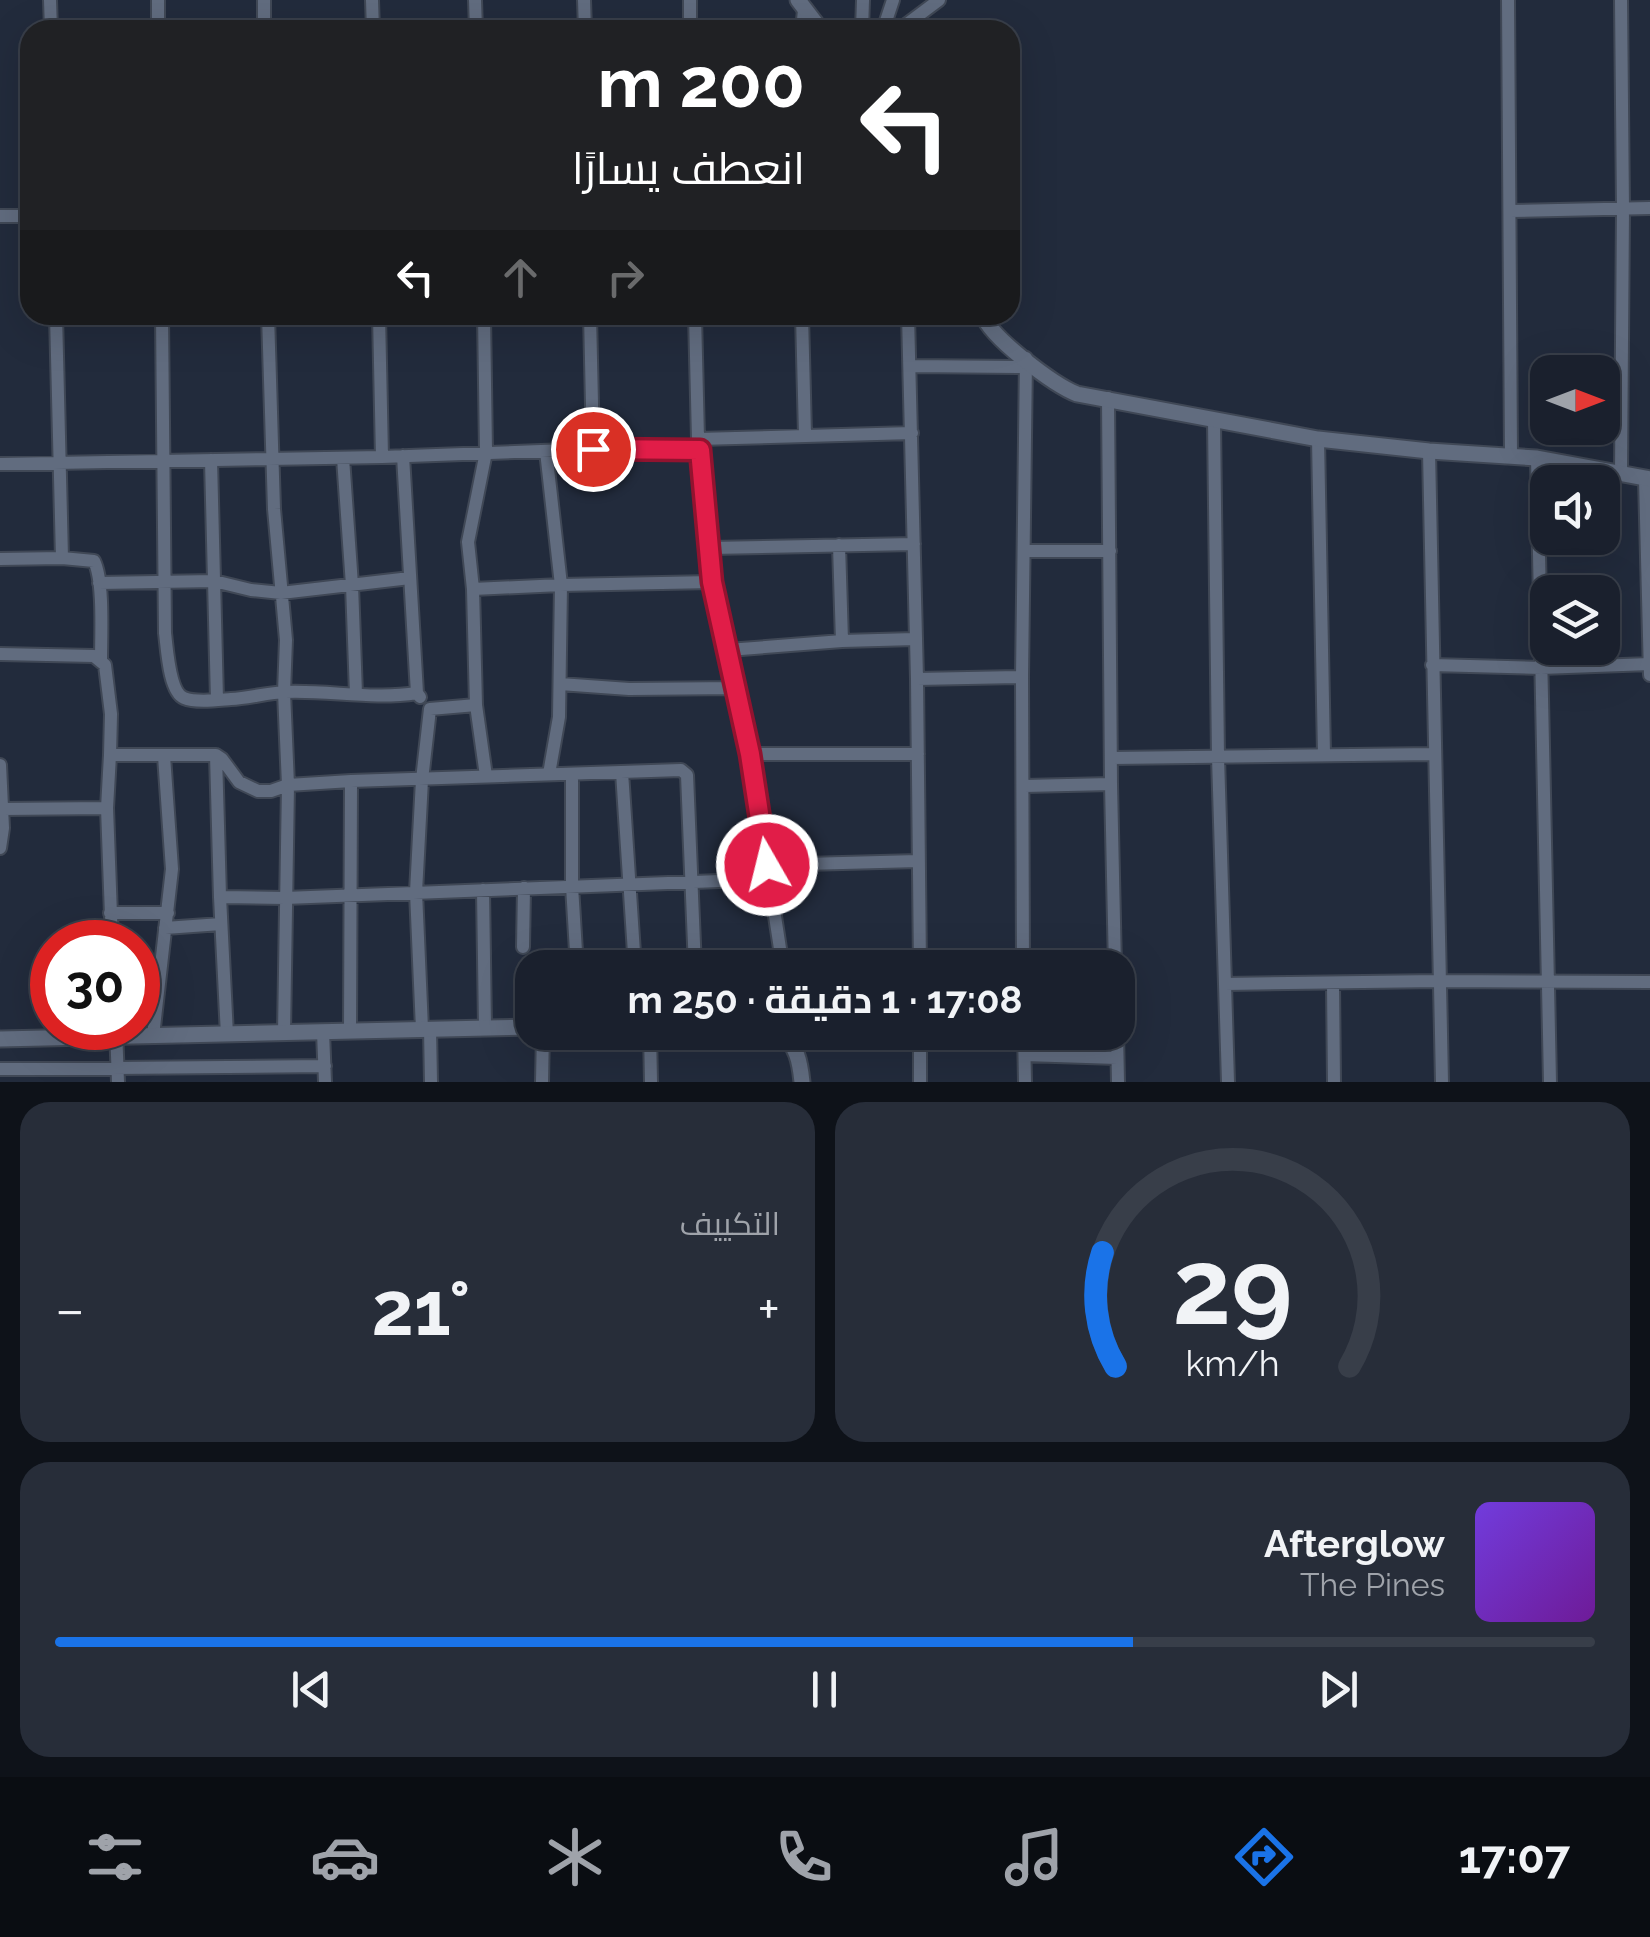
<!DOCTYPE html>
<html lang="ar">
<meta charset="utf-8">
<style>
:root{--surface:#1a202d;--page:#272d39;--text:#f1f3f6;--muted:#9fa3aa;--line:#383e49;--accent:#1a73e8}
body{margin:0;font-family:Raleway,Cairo,sans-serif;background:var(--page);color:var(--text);direction:rtl;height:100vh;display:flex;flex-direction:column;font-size:38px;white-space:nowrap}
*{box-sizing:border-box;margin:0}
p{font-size:32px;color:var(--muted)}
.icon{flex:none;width:55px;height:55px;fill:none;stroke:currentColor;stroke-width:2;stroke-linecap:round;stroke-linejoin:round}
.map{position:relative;height:1082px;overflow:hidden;direction:ltr}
.details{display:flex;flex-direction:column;gap:20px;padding:20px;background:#0e1219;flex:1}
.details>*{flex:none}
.banner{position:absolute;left:20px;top:20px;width:1000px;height:305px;border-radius:30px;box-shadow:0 10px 40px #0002,0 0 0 2px var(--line);direction:rtl;background:#202124;color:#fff;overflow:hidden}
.needle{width:65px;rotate:90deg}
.fabs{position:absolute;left:1530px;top:355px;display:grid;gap:20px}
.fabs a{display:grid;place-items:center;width:90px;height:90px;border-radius:20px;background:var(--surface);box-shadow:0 10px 40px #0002,0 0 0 2px var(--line);font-size:50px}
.speed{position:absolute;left:30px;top:920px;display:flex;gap:20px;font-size:50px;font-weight:700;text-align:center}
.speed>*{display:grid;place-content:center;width:130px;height:130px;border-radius:50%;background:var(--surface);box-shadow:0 10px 40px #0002,0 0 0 2px var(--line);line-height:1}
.speed .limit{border:15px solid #d22;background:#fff;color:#111}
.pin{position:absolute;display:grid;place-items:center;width:85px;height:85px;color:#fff;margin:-42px;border:5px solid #fff;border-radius:50%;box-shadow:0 2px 10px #0007}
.me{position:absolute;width:110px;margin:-55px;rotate:352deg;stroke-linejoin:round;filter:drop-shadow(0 0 8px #0008)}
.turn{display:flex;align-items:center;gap:35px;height:210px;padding:0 50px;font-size:45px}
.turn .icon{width:130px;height:130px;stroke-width:2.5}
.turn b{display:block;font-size:70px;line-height:85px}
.lanes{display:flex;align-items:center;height:95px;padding:0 50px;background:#0003;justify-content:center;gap:50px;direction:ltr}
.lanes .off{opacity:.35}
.big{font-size:75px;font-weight:700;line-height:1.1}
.details .tile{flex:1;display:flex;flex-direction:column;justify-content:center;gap:15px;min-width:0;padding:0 35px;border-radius:30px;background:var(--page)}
.details .dial{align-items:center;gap:0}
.dial svg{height:260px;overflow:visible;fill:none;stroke:var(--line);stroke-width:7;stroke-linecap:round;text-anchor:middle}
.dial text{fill:var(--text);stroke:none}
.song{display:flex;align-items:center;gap:30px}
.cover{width:120px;height:120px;border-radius:15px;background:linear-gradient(135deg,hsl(260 70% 55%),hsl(280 70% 35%))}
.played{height:10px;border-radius:5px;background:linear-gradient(90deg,var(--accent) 70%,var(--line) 70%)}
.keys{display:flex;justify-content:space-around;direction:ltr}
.heat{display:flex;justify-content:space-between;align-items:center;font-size:55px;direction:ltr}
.details .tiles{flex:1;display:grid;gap:20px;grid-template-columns:1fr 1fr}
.tile:last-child{grid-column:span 2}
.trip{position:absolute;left:515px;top:950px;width:620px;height:100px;border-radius:30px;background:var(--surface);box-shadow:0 10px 40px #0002,0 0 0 2px var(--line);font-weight:700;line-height:100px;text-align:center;direction:rtl}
.tabs{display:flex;height:160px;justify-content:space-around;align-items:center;background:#0a0d12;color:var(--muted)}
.tabs .icon{width:70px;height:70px}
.tabs .on{color:var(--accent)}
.tabs b{font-size:45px;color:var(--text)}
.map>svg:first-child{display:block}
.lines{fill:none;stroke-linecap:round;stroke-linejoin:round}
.minor-casing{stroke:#404856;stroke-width:16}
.tertiary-casing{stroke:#404856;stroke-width:19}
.minor{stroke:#616c7f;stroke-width:12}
.tertiary{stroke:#616c7f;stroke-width:15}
.route-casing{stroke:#92132f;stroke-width:25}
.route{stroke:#e11d48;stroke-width:18}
</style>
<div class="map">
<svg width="1650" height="1082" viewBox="0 0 1650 1082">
<rect width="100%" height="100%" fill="#222b3c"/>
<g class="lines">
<defs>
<path id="minor" d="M 50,0 L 51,30
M 158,0 L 158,30
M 264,0 L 264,30
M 372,0 L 373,30
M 475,0 L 476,30
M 584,0 L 585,30
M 690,0 L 690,30
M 1508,0 L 1511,456
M 1621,0 L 1623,209 L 1621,474
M 802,30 L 804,10
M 862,30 L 863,0
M 883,30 L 893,0
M 899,30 L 939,0
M 1510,211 L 1650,208
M 0,216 L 30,216
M 56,315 L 62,558
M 162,315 L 165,633 C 167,648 169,692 184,698 C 196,703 218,700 231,699 C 249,698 267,693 285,692 C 329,690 372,700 417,693
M 268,315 L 274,509 L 286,640 L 284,692 L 288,785 L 284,1033
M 379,315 L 382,457
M 484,315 L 486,452 L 468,542 L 473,589 L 476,705 L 486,776
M 590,315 L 593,449
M 695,315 L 698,439 L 712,582 L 750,754 L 783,968
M 802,315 L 805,435
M 908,315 L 917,679 L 920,968
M 911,366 L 1026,367
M 1108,398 L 1111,784 L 1115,968
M 1214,421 L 1218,757 L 1228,1082
M 698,439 L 912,433
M 1318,439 L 1324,754
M 546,451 L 561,585 L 559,717 L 549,774
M 1429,451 L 1442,1082
M 403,456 L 417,693 L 420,697
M 343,458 L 352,585 L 356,694
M 1537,458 L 1550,1082
M 211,460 L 217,700
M 0,464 L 382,457 L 593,449 L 699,450
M 1645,479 L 1650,675
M 839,545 L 842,641
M 710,548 L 914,544
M 1025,551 L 1110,551
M 0,559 L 62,558 L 94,561 C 104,581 101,635 101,660
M 99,583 L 214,581 L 251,590 L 281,593 L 410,578
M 473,589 L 561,585 L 712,582
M 728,650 L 842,641 L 915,639
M 0,654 L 94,656 L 105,665 L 111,714 L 110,755
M 1432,665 L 1541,668 L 1650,664
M 917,679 L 1022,677
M 560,684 L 629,689 L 736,688
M 750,754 L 918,754
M 216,755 L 220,897 L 227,1035
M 1112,758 L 1434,754
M 0,765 L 3,828 L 0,848
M 622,772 L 635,968
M 572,775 L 572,886 L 577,968
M 1024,786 L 1111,784
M 2,809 L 107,808
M 767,865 L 918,861
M 483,890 L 485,1027
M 220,897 L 285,898 L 769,879
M 110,913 L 168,913
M 165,928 L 221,924
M 112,942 L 107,808 L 110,755 L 216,755 L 222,759 L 239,782 L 258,791 L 271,791 L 288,785 L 351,781 L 681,770 L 687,775 L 695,968
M 523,947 L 524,888
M 1023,968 L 1022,677 L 1026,358
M 1333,983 L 1334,1082
M 1225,984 L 1438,981 L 1650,982
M 116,1028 L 118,1082
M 422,1029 L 416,892 L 422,780 L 430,709 L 476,705
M 430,1029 L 431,1082
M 350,1031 L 351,781
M 323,1032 L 325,1082
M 650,1032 L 651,1082
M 1024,1032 L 1025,1082
M 1117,1032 L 1118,1082
M 153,1036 L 172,869 L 164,756
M 1025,1055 L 1117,1058
M 0,1069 L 325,1066
M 542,1082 L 543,1032
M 920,1082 L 920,1032"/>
<path id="tertiary" d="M 798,0 L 821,30
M 983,315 C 991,338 1054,385 1077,394 L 1318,439 L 1429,451 L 1537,458 L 1650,479
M 780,1032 C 797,1045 800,1062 802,1082
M 0,1039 L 532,1027"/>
</defs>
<use href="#minor" class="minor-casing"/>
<use href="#tertiary" class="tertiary-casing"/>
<use href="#minor" class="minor"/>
<use href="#tertiary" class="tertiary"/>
</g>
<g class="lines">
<defs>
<path id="route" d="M 593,449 L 700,450 L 712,582 L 750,754 L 767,865"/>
</defs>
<use href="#route" class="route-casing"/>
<use href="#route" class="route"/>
</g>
</svg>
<div class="fabs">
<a><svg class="needle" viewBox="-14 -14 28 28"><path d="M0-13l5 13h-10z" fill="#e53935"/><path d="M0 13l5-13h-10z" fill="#9fa3aa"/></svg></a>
<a><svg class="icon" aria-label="sound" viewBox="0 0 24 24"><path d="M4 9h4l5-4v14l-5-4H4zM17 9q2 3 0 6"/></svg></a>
<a><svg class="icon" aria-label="layers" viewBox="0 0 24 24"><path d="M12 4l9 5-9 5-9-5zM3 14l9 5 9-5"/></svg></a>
</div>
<div class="speed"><div class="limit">30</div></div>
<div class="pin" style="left:593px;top:449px;background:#d93025"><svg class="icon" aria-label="arrive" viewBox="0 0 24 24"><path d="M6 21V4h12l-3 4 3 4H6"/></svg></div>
<svg class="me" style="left:767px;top:865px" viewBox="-20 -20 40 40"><circle r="17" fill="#e11d48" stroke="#fff" stroke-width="3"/><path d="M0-11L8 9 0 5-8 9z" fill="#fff"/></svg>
<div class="trip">17:08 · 1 دقيقة · 250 m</div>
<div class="banner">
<div class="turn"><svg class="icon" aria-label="left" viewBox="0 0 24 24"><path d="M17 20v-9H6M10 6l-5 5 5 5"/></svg><div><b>200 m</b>انعطف يسارًا</div></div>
<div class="lanes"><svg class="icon" aria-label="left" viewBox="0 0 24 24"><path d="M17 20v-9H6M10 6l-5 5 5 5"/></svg><svg class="icon off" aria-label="ahead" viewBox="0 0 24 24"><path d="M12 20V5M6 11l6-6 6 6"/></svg><svg class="icon off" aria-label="right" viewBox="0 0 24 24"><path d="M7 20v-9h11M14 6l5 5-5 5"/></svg></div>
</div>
</div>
<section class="details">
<div class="tiles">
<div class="tile dial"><svg viewBox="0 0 100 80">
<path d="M14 69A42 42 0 1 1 86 69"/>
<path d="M14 69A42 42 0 0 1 10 34" stroke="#1a73e8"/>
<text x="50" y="56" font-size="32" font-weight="700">29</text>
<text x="50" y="72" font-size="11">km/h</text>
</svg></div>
<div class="tile"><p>التكييف</p>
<div class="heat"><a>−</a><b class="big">21°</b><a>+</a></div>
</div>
<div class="tile">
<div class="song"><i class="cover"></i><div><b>Afterglow</b><p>The Pines</p></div></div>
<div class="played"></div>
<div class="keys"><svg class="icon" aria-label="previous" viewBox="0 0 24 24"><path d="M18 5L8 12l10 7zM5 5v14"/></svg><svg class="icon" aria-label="pause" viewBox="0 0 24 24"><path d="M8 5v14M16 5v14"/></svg><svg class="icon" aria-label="next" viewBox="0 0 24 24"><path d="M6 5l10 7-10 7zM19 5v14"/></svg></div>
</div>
</div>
</section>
<nav class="tabs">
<b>17:07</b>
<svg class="icon on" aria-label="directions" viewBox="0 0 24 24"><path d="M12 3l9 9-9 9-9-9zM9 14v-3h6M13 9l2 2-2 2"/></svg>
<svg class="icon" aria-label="music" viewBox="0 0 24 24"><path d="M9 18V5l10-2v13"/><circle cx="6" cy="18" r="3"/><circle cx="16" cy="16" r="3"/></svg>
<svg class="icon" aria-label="phone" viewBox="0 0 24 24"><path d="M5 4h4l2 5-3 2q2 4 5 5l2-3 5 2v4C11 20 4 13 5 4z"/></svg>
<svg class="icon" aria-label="climate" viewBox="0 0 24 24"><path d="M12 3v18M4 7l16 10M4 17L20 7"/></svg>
<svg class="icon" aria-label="car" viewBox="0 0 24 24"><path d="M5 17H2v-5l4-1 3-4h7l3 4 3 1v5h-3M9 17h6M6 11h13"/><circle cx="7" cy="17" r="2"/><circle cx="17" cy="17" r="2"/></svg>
<svg class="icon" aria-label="filters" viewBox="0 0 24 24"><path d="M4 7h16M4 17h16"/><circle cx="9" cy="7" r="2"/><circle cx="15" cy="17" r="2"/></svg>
</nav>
